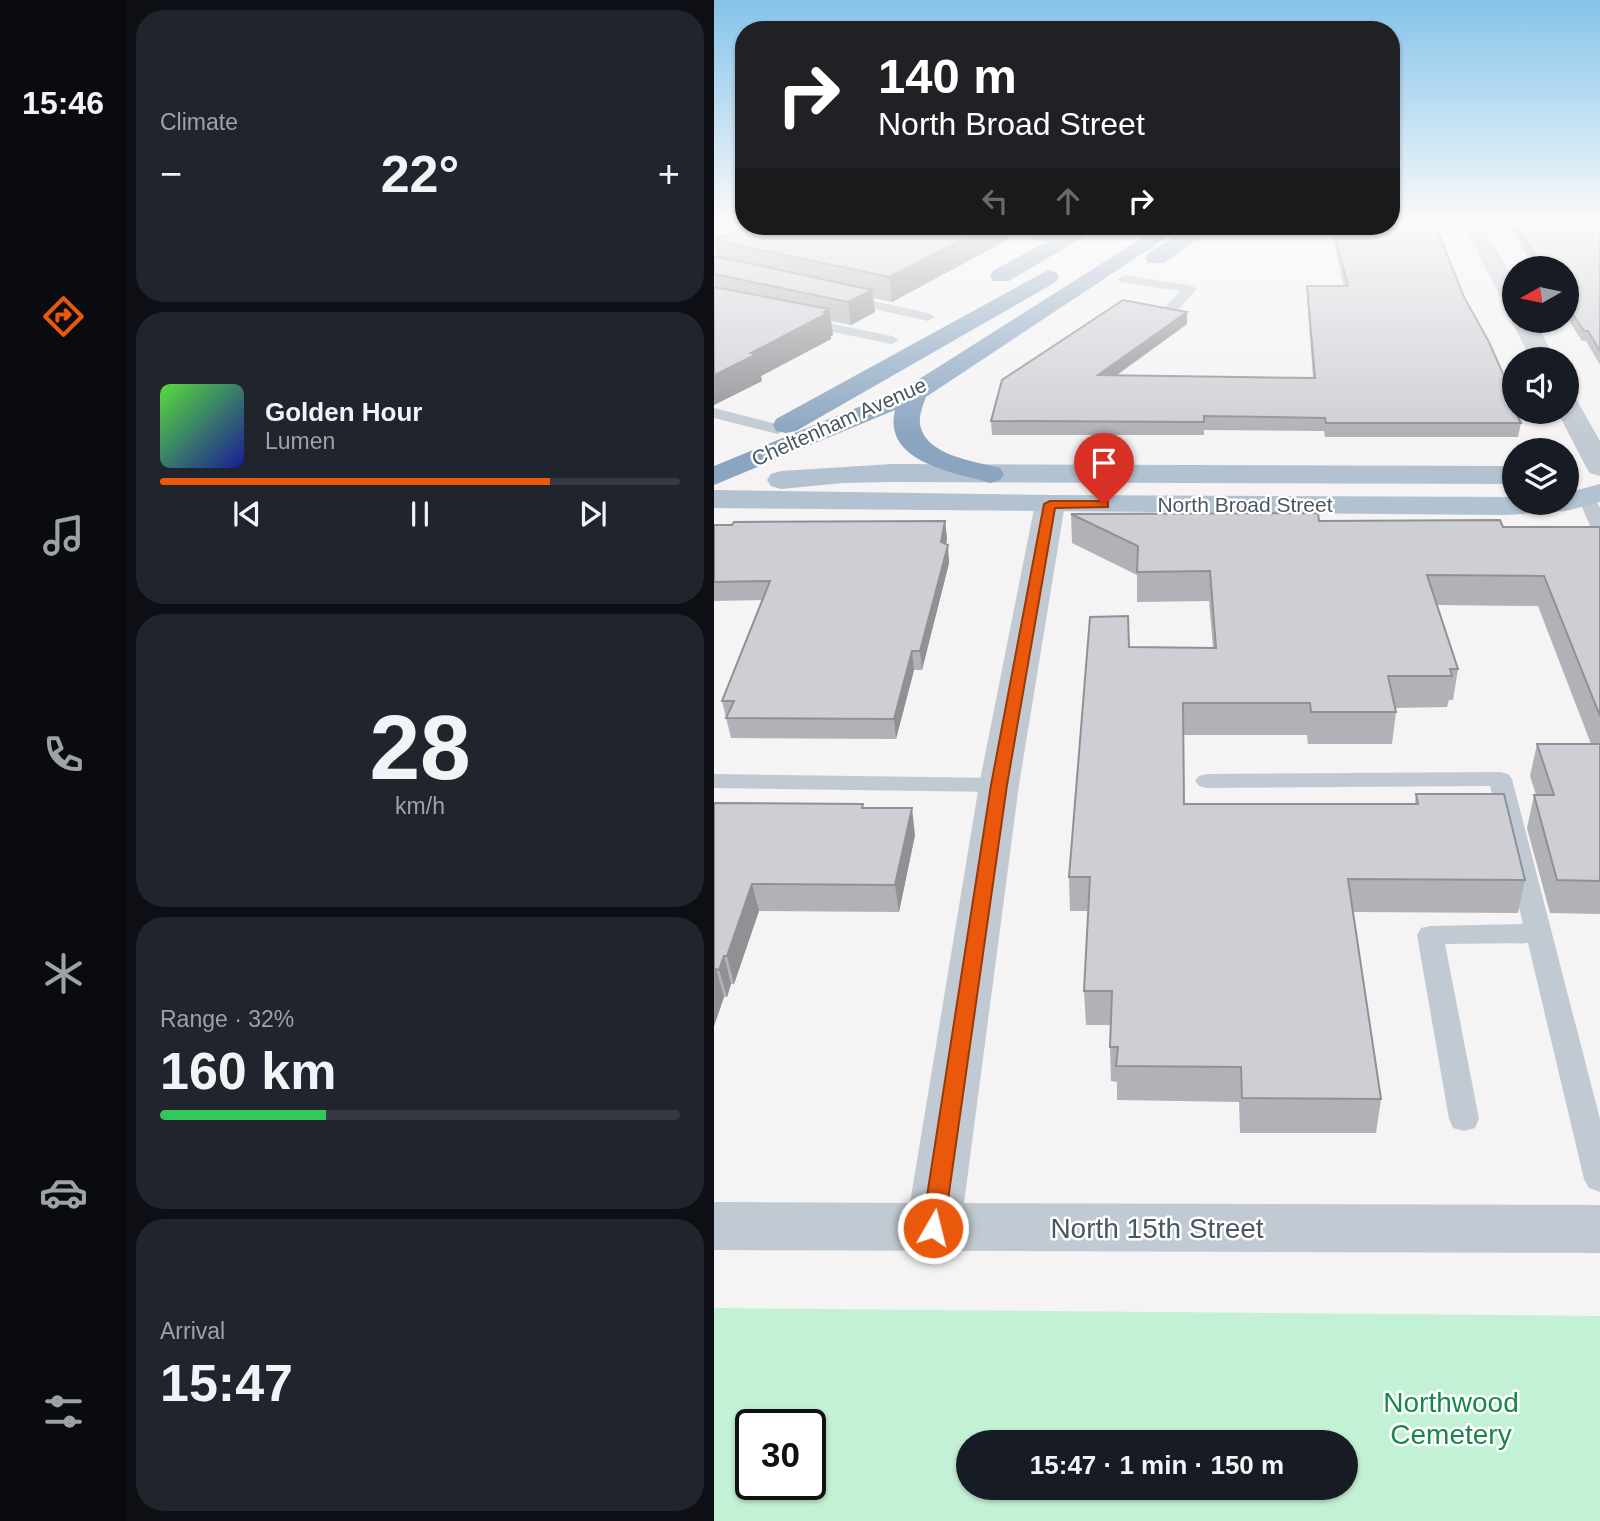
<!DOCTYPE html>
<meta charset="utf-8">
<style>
:root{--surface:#171b24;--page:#20242c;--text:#f1f3f6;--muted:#9ea1a6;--line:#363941;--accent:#ea580c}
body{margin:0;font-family:Arial,sans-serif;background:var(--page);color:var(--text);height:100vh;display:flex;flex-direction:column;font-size:26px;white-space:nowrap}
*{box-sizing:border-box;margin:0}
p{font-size:23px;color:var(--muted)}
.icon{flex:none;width:38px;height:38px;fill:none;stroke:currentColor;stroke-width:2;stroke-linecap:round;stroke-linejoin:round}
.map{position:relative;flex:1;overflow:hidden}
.panel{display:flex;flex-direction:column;gap:10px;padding:10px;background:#0d0f14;width:588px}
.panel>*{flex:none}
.top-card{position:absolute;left:21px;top:21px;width:665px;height:214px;border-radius:28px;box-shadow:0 2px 5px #0004;background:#202124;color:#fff;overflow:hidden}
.needle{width:46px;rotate:261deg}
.controls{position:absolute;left:788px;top:256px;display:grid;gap:14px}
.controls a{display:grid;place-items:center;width:77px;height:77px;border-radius:50%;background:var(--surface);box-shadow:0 2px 5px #0004;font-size:35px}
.speed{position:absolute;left:21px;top:1409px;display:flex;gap:14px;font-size:35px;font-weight:700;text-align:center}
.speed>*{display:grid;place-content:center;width:91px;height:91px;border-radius:50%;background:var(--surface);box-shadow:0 2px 5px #0004;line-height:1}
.speed .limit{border:4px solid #111;border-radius:10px;background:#fff;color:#111}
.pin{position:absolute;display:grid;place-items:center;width:60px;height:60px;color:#fff;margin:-72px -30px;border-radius:50% 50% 50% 0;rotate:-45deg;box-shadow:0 0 7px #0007}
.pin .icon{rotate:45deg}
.me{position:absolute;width:77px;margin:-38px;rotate:8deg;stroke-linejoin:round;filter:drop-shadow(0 0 5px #0008)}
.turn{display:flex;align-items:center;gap:24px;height:147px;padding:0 28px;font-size:32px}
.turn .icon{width:91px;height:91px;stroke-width:2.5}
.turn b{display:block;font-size:49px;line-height:60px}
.lanes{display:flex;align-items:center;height:66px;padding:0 28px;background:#0003;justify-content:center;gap:35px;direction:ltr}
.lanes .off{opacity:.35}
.big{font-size:52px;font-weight:700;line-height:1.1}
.panel .card{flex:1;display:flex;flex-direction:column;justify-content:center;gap:10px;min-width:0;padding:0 24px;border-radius:28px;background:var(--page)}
.panel .dial{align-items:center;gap:0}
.dial b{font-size:91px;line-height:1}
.song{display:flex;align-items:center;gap:21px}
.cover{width:84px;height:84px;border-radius:10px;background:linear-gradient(135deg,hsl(110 70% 55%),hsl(240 70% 35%))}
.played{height:7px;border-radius:4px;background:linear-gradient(90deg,var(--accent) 75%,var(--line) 75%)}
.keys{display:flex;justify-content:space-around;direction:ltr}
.heat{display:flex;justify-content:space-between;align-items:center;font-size:38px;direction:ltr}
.charge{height:10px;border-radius:5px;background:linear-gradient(90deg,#34c759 32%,var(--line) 0)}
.trip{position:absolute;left:242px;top:1430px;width:402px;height:70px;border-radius:35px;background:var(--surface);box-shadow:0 2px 5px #0004;font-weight:700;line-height:70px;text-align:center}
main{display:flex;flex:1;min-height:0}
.dock{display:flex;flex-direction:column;width:126px;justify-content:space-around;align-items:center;background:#090b0e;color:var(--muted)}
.dock .icon{width:49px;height:49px}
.dock .active{color:var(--accent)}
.dock b{font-size:32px;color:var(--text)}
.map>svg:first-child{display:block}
.green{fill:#c3f1d5;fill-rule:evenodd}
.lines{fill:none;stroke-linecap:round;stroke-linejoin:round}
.lane{fill:#c1cad2;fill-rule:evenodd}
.street{fill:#c1cad2;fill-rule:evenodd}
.primary{fill:#b3c2d1;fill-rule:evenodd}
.highway{fill:#8ba5c1;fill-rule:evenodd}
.wall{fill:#b0b2b7}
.shaded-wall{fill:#909195}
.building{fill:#cdcfd5;stroke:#909195;stroke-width:2}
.route{fill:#ea580c;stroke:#983908;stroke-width:2}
.labels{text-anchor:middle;stroke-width:5;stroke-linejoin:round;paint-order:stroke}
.far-street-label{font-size:21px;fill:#4a5661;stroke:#fff}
.near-street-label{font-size:28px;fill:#4a5661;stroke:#fff}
.near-park-label{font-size:28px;fill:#17864f;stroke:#fff}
</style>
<main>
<nav class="dock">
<b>15:46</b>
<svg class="icon active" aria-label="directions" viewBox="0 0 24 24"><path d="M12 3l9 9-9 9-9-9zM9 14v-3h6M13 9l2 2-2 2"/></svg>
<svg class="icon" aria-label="music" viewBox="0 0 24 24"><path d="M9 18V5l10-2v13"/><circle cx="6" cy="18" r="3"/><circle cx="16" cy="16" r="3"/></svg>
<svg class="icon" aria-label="phone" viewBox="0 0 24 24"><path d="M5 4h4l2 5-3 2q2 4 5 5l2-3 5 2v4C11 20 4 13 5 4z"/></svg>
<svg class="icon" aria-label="climate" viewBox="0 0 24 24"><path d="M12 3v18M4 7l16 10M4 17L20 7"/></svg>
<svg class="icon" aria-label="car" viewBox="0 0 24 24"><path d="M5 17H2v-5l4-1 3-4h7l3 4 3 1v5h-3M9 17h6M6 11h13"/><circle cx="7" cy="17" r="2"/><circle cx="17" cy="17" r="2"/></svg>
<svg class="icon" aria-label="filters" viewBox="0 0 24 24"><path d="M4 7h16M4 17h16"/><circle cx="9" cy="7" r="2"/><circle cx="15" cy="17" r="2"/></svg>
</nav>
<section class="panel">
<div class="card"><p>Climate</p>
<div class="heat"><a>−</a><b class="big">22°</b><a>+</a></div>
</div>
<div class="card">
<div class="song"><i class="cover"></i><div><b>Golden Hour</b><p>Lumen</p></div></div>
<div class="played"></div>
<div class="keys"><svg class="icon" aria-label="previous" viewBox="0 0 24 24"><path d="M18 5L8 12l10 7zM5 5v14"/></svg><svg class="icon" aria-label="pause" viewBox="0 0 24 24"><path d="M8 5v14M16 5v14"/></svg><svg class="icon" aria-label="next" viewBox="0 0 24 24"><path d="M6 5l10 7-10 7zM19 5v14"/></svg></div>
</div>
<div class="card dial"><b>28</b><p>km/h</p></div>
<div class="card"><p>Range · 32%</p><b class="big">160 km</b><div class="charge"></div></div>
<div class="card"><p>Arrival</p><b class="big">15:47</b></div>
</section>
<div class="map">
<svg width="886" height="1521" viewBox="0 0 886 1521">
<rect width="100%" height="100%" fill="#f5f3f3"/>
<path class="green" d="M 0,1308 L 886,1316 L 886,1521 L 0,1521 ZM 37,1424 L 96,1424 L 96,1484 L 37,1484 ZM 254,1442 L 632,1442 L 632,1488 L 254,1488 Z"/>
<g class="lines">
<path class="lane" d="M 256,226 L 281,226 L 347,237 L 353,241 L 347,245 L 262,230 Z
M 410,275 L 476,285 L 483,289 L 459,315 L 454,316 L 447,312 L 466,291 L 405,282 L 404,279 Z
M 132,295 L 214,313 L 221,317 L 214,321 L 127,302 L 125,299 Z
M 89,318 L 178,336 L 185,340 L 178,344 L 84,325 L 84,319 Z
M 0,408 L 70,426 L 72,429 L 64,434 L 0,418 Z
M 873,493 L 879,494 L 886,508 L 886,533 L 877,528 L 864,498 Z
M 786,772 L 794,774 L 798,779 L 886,1119 L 886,1192 L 875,1188 L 870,1179 L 814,943 L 731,944 L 765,1119 L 761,1128 L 750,1131 L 739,1128 L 735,1119 L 703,935 L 707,928 L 716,926 L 809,924 L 776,786 L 493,788 L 485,786 L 481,781 L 485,776 L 493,774 Z
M 0,774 L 285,778 L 293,780 L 297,785 L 293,790 L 285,792 L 0,788 Z"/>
<path class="street" d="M 748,222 L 768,222 L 800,281 L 800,309 L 792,307 L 789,302 Z
M 800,316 L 800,320 L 821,320 L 841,359 L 817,359 L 797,320 Z
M 852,395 L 861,397 L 886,441 L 886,476 L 876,473 L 872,467 L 843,411 L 852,411 Z
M 336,495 L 346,498 L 351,504 L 305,785 L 250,1203 L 886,1205 L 886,1253 L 0,1250 L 0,1202 L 196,1203 L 265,785 L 321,504 L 326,498 Z"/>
<path class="primary" d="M 178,464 L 800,466 L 800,484 L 178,482 L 129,483 L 67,489 L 57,486 L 53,480 L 57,474 L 67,471 Z
M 886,484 L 886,502 L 852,511 L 792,515 L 0,508 L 0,490 L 336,495 L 800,497 L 800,502 L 852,502 L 852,493 Z"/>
<path class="highway" d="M 360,226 L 384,226 L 381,230 L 295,281 L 279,281 L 276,276 L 279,271 Z
M 447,226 L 470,226 L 212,397 C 209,405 205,415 206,424 C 211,456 261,461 286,468 L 290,474 L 286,480 L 276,483 L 266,480 C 232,471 169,459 181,410 L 0,485 L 0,466 L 191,388 Z
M 478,226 L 501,226 L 450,263 L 434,263 L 431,258 L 434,253 Z
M 334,270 L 342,272 L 345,277 L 342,282 L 82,431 L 72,433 L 62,431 L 59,425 L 62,419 Z"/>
</g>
<path class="wall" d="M 792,222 L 886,222 L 886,365 L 872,341 L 868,341 L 852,316 L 852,268 L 821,268 Z
M 274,226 L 295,226 L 295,239 L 178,302 L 159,298 L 161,312 L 137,325 L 117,321 L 119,335 L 117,336 L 117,339 L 47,376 L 48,381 L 0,405 L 0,256 L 3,257 L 0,240 Z
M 295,226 L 319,226 L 313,229 Z
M 616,226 L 677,226 L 750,297 L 800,399 L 799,408 L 807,423 L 804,437 L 611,437 L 610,431 L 490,430 L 490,435 L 278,435 L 277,421 L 473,324 L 402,376 L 599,378 L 593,298 L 593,286 L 630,286 Z
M 357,514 L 796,527 L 886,527 L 886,914 L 836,913 L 813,828 L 820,795 L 822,795 L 816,776 L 823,744 L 877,744 L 824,606 L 723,605 L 744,669 L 739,700 L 735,700 L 733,707 L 681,708 L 682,712 L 678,744 L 594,744 L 593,735 L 469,735 L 470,804 L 701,804 L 702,794 L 811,880 L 804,913 L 639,912 L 667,1099 L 662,1133 L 526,1133 L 525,1102 L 403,1100 L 403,1082 L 397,1081 L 396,1047 L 397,1025 L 372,1025 L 370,991 L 375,911 L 356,911 L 355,877 L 415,647 L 499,648 L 495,601 L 423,602 L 423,575 L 358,543 Z
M 231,521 L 233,539 L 232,544 L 235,563 L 208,670 L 200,670 L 182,739 L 17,738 L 8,701 L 49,600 L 0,601 L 0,525 Z
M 0,803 L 150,808 L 201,835 L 185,912 L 45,911 L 20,984 L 17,984 L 13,997 L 10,997 L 0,1026 Z"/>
<path class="shaded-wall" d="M 274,226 L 295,226 L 295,239 L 178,302 L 175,277 Z
M 158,290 L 161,312 L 137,325 L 134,302 Z
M 115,309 L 119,335 L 117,336 L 117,339 L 47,376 L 48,381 L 0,405 L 0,375 L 37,353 Z
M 473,312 L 473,324 L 384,388 L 384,375 Z
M 231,521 L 233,539 L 229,560 L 227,542 Z
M 234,545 L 235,563 L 208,670 L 206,651 Z
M 198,651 L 200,670 L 182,739 L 180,719 Z
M 198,808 L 201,835 L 185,912 L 181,885 Z
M 38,884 L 45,911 L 20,984 L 13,956 Z
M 10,956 L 17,984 L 13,997 L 5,970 Z
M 2,969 L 10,997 L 0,1026 L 0,976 Z"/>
<path class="building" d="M 677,222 L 720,222 L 750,297 L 775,342 L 800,399 L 800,400 L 796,402 L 807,423 L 612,423 L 611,418 L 490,416 L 490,422 L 277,421 L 288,380 L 409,300 L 473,312 L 384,375 L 601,378 L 593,286 L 634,286 L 619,226 L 677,226 Z
M 799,222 L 886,222 L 886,351 L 874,331 L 870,331 L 852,304 L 852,268 L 829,268 Z
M 34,226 L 274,226 L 175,277 L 0,240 Z
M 0,256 L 158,290 L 134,302 L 0,274 Z
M 0,287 L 115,309 L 110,312 L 114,313 L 37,353 L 43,354 L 0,375 Z
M 604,513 L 605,521 L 786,520 L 789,527 L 886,527 L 886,716 L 830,576 L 713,575 L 744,669 L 736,669 L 738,676 L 674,676 L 682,712 L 597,712 L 596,703 L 469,703 L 470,804 L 704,804 L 702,794 L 790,794 L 811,880 L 634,879 L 667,1099 L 528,1098 L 527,1067 L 402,1066 L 404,1047 L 396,1047 L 398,991 L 370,991 L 376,877 L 355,877 L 376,617 L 414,616 L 415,647 L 502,648 L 496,571 L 423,572 L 424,546 L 357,514 Z
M 231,521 L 227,542 L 234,545 L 206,651 L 198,651 L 180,719 L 12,718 L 20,701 L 8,701 L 56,581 L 0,582 L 0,525 L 18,525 L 20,522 Z
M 823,744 L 886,744 L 886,881 L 843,880 L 820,795 L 840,795 Z
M 0,803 L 149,804 L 148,808 L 198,808 L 181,885 L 38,884 L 13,956 L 10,956 L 5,970 L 2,969 L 0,976 Z"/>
<linearGradient id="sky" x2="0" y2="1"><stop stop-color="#85c3ea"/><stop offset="0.51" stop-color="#fafafa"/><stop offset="1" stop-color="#fafafa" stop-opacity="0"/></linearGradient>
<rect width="886" height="435" fill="url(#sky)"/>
<path class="route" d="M 390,501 L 394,502 L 394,507 L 341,508 L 293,785 L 230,1228 L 227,1235 L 219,1237 L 211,1235 L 208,1228 L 277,785 L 330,504 L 336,501 Z"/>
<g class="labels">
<g class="far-street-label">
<text transform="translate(125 422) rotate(-24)" y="7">Cheltenham Avenue</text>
<text x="531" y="512">North Broad Street</text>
</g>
<g class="near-street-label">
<text x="443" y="1238">North 15th Street</text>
</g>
<g class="near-park-label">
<text x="737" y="1412">Northwood<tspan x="737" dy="32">Cemetery</tspan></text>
</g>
</g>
</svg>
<div class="controls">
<a><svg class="needle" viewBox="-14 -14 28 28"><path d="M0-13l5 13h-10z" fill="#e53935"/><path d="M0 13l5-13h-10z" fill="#9ea1a6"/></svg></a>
<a><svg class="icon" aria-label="sound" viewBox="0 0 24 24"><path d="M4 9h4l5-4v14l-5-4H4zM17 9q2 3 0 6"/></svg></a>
<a><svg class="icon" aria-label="layers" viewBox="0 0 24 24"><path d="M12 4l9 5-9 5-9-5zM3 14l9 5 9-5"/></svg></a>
</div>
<div class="speed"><div class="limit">30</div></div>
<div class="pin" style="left:390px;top:505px;background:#d93025"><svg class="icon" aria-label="arrive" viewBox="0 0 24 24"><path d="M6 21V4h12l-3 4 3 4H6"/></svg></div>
<svg class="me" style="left:219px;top:1228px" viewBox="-20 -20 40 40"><circle r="17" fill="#ea580c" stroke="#fff" stroke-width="3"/><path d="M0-11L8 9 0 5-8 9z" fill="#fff"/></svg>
<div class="trip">15:47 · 1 min · 150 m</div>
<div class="top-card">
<div class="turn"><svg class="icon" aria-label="right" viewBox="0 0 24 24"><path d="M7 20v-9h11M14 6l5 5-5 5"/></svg><div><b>140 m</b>North Broad Street</div></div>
<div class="lanes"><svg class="icon off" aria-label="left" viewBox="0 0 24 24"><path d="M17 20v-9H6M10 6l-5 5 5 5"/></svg><svg class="icon off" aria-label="ahead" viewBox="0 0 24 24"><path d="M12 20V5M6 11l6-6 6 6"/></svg><svg class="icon" aria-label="right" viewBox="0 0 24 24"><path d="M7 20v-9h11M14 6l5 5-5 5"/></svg></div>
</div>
</div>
</main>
